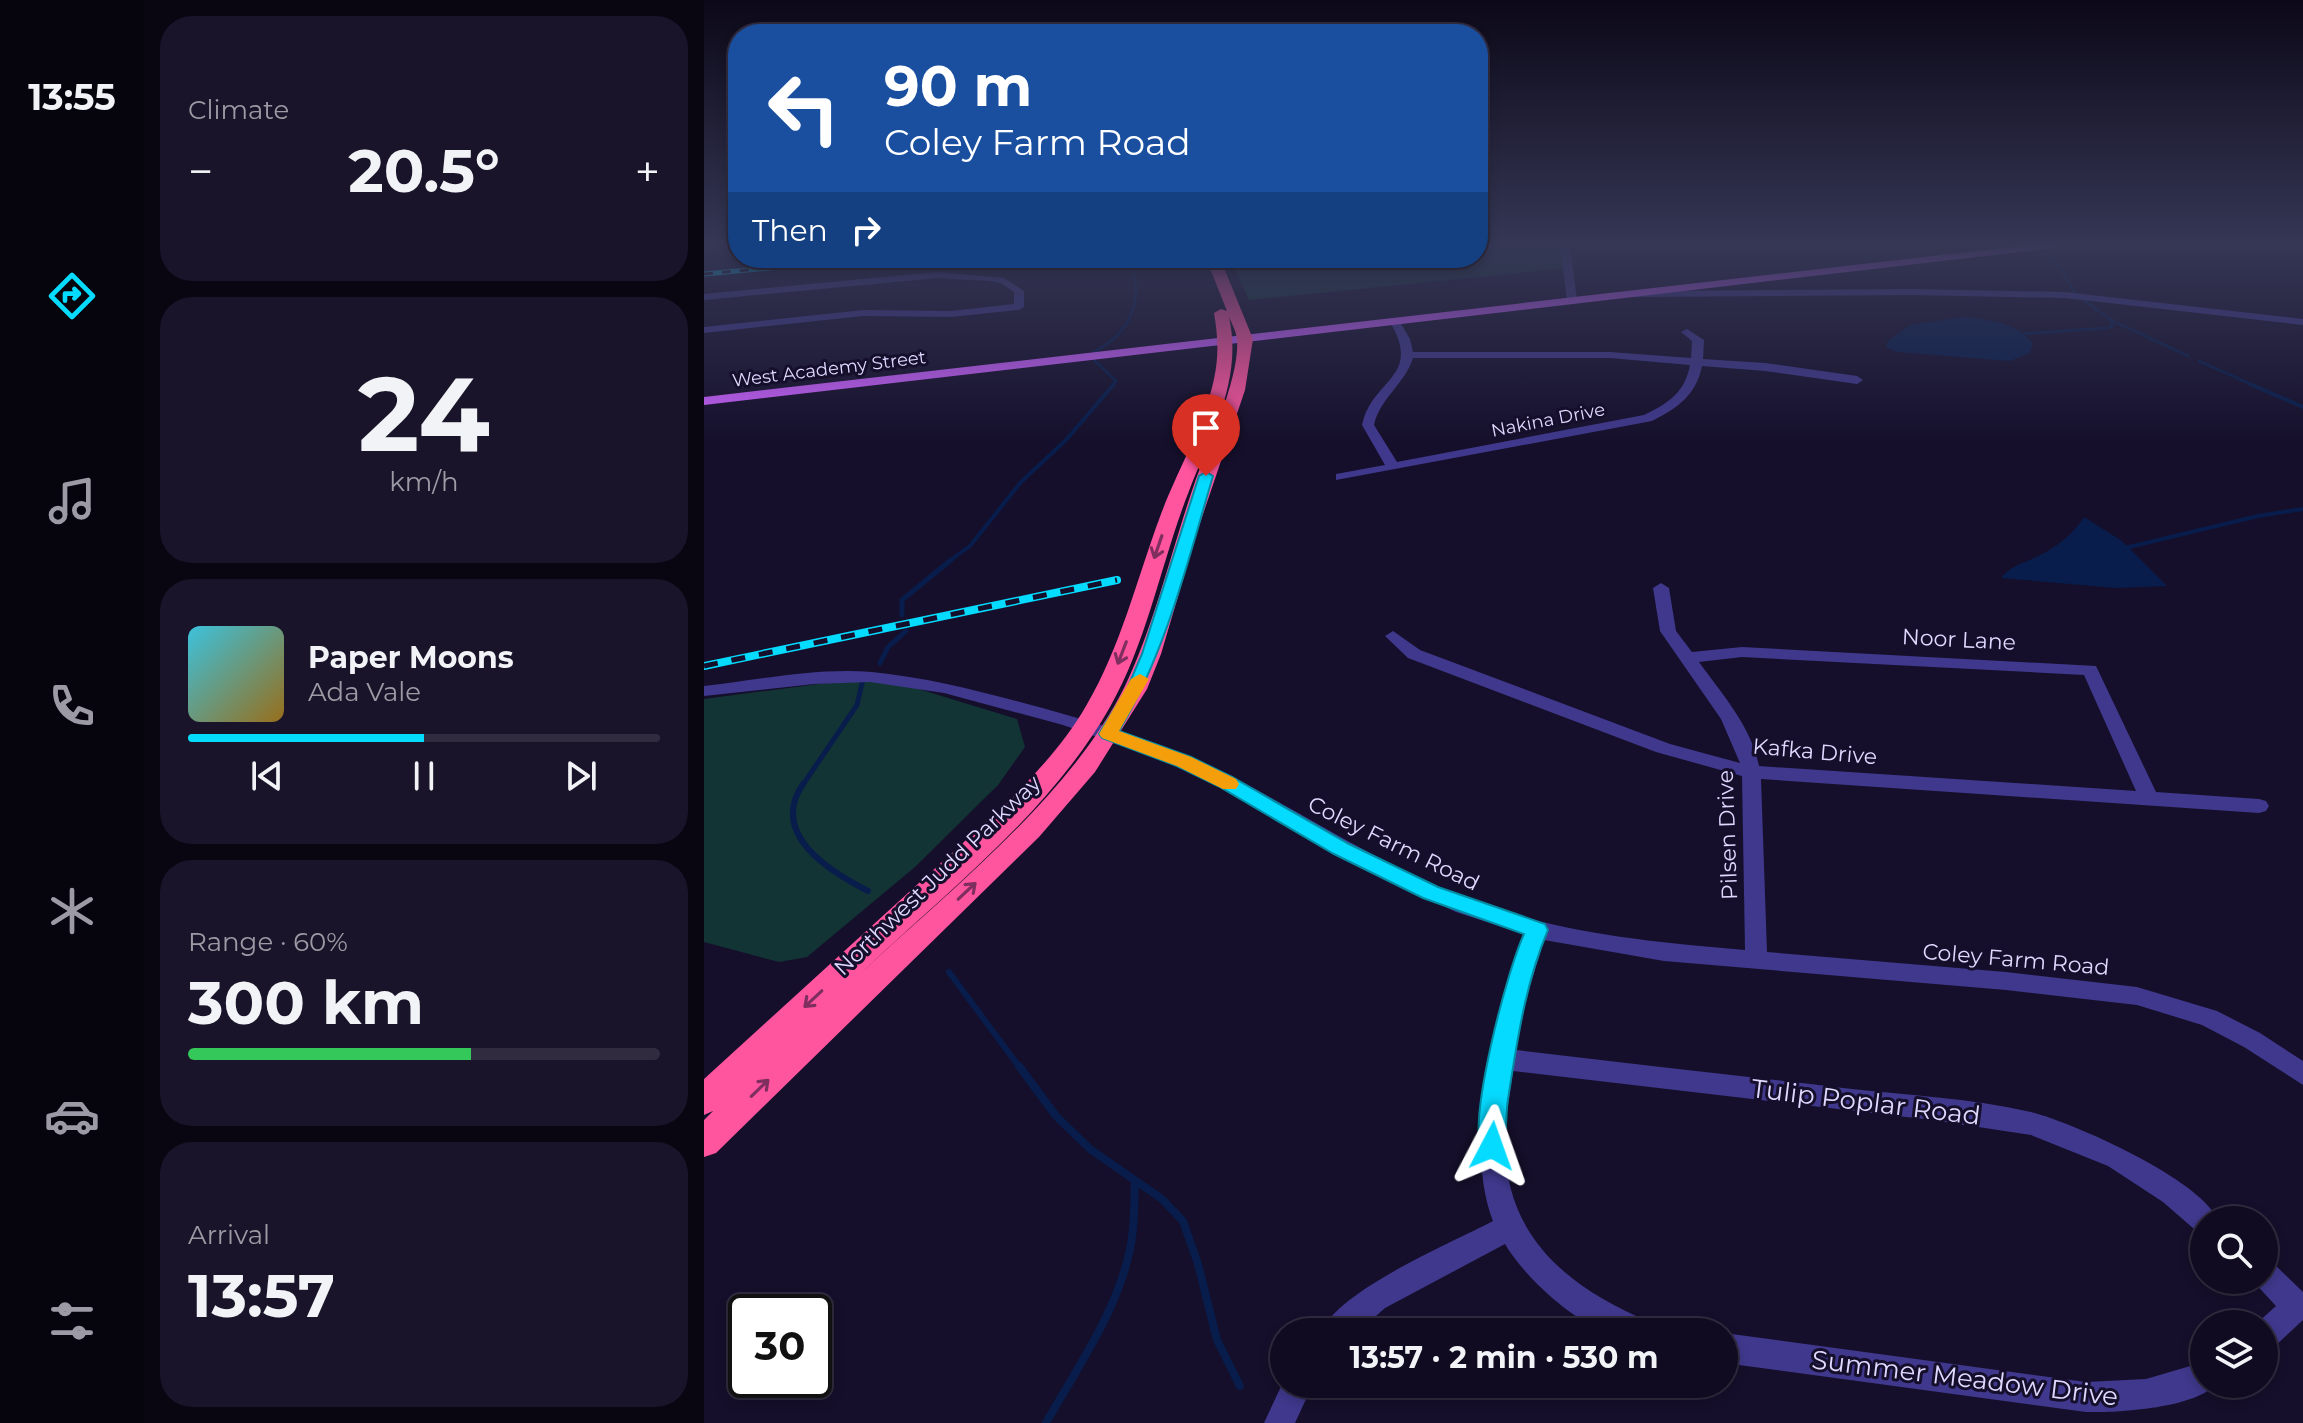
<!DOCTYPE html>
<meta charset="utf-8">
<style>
:root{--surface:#100b20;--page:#191429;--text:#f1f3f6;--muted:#9c9ba5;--line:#302b3e;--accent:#05daff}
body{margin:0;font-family:Montserrat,sans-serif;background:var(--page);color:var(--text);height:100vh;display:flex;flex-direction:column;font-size:30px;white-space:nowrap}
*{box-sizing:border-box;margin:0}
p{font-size:26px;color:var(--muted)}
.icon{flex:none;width:44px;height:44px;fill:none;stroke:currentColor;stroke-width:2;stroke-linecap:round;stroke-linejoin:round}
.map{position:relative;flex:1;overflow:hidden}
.drawer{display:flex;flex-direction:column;gap:16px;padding:16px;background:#090612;width:560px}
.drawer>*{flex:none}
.guide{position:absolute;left:24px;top:24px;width:760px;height:244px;border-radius:32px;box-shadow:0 4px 12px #0003,0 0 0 2px var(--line);background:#1a4fa0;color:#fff;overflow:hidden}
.fabs{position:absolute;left:1486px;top:1206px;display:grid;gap:16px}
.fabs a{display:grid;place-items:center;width:88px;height:88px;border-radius:50%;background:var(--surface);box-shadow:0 4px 12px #0003,0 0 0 2px var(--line);font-size:40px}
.speed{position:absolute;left:24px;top:1294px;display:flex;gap:16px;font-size:40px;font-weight:700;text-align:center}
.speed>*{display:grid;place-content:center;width:104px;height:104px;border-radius:50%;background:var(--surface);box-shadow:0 4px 12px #0003,0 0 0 2px var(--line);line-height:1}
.speed .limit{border:4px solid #111;border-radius:12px;background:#fff;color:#111}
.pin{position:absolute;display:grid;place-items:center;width:68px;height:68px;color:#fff;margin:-82px -34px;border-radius:50% 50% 50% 0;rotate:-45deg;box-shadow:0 0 8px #0007}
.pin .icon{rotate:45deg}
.me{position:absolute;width:88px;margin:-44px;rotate:4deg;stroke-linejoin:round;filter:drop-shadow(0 0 6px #0008)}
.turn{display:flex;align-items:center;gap:28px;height:168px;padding:0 24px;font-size:36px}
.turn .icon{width:104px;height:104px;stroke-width:2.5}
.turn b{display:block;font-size:56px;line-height:68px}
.then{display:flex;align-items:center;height:76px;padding:0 24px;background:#0003;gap:16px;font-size:30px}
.big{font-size:60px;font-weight:700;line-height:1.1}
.drawer .card{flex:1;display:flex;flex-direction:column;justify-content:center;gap:12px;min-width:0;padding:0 28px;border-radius:32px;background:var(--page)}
.drawer .dial{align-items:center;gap:0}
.dial b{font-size:104px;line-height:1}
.song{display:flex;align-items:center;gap:24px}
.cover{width:96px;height:96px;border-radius:12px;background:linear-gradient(135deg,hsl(190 70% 55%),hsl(40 70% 35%))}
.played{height:8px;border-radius:4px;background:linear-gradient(90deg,var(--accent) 50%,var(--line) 50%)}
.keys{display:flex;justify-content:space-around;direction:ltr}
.heat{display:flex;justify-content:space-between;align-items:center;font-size:44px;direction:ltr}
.charge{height:12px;border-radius:6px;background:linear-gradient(90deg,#34c759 60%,var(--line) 0)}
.trip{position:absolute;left:566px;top:1318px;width:468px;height:80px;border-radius:40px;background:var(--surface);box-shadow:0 4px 12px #0003,0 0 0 2px var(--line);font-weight:700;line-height:80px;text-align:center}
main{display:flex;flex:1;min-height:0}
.menu{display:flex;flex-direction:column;width:144px;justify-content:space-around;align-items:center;background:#06040d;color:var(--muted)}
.menu .icon{width:56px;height:56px}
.menu .on{color:var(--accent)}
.menu b{font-size:36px;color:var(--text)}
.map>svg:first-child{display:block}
.green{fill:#123435}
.water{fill:#081d4b}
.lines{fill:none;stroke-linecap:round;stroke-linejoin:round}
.stream-far4{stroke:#081d4b;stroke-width:3}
.stream-far3{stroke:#081d4b;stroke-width:4}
.stream-far2{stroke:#081d4b;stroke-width:5}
.stream-far1{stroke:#081d4b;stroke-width:6}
.stream{stroke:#081d4b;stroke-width:8}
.minor{fill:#3f388c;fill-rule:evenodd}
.major{fill:#cb60ff;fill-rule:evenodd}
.highway{fill:#ff549e;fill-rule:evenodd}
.rail-far1-casing{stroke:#05daff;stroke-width:5}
.rail-casing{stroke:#05daff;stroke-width:8}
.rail-far1{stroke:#150f2b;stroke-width:3;stroke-dasharray:9;stroke-linecap:butt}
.rail{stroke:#150f2b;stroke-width:5;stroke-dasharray:14;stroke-linecap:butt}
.oneway{stroke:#7e2e5f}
.route{fill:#05daff;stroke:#038ea6;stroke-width:2}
.slow{fill:#f59e0b}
.labels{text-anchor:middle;stroke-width:6;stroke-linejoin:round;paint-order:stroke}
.far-street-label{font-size:18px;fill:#dfd9ff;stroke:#150f2b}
.street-label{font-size:22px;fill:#dfd9ff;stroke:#150f2b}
.near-street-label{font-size:26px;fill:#dfd9ff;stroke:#150f2b}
</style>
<main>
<nav class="menu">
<b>13:55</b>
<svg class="icon on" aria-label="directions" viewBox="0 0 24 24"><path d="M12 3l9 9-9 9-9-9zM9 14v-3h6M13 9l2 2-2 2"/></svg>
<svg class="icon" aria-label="music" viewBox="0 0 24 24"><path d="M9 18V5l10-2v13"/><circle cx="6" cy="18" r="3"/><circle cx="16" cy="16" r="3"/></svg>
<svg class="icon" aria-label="phone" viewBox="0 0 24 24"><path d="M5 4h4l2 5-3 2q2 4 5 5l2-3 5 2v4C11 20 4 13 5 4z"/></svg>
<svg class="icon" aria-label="climate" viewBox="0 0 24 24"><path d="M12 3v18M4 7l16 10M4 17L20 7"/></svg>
<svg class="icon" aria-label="car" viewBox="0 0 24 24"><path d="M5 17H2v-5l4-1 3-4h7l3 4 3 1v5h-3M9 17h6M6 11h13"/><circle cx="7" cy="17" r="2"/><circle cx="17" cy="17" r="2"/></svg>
<svg class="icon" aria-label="filters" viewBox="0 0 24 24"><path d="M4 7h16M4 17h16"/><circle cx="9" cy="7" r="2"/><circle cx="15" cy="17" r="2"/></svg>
</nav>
<section class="drawer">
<div class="card"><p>Climate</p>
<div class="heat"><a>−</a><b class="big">20.5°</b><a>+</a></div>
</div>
<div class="card dial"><b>24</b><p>km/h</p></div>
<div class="card">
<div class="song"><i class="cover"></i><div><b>Paper Moons</b><p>Ada Vale</p></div></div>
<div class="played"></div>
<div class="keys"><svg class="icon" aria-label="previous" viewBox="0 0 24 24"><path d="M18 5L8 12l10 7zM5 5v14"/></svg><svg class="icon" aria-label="pause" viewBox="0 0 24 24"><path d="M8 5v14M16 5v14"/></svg><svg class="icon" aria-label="next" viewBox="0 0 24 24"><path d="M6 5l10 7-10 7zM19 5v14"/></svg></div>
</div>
<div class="card"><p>Range · 60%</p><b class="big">300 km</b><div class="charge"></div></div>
<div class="card"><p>Arrival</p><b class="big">13:57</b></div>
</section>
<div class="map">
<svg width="1599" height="1423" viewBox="0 0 1599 1423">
<rect width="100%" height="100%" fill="#150f2b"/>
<path class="green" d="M 774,245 L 863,245 L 863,268 L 545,300 L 526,258 L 774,258 Z
M 185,680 L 313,719 L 321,747 L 294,785 L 211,867 L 103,957 L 75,962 L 0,942 L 0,699 L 137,681 Z"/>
<path class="water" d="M 1259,317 C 1282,319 1315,323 1329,344 L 1326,353 L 1306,361 L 1193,352 L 1183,348 L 1183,342 L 1206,325 Z
M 1380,517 L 1418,541 L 1463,586 L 1412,588 L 1297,578 C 1305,567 1317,564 1330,558 C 1350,549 1368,536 1380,517 Z"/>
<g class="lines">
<path class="stream-far4" d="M 1336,249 L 1352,261 L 1371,293
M 1377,298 L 1407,320 L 1484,356
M 1317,334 L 1404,328 L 1408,326 L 1407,320
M 390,352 C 427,333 443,297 423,258
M 391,361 L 412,381 L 408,386
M 1495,361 L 1551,386"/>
<path class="stream-far3" d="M 1546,384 L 1599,407
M 1421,548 L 1554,516 L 1599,509
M 244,562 L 266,546 L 317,482 L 362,440 L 410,384"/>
<path class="stream-far2" d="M 198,615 L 198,600 L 247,560
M 176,663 L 184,647 L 202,631
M 98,786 L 153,705 L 159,679"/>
<path class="stream-far1" d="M 99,784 C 65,834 125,871 164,891
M 245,972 L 316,1068"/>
<path class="stream" d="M 315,1066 L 352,1116 L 386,1149 L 458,1199 L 479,1221 L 494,1264 L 513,1340 L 536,1386
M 342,1423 C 373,1368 413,1312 426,1249 C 431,1227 430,1204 431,1181"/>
<path class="minor" d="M 0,245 L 9,245 L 0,248 Z
M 856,245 L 866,245 L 873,300 L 868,303 L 863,300 Z
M 65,258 L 75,258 L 69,263 Z
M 234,272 L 300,278 L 320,291 L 320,307 L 315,310 L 247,317 L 159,316 L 0,333 L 0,327 L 159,310 L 247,311 L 310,304 L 310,292 L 297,283 L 286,281 L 234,278 L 0,300 L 0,294 Z
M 1207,289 L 1361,292 L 1599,319 L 1599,325 L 1361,298 L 1207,295 L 931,297 L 926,294 L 931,291 Z
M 687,320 L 695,320 L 706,339 L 709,352 L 906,352 L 987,358 L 988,341 L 977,332 L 983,329 L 1000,340 L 999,359 L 1061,363 L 1153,376 L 1159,380 L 1153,384 L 1061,371 L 998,366 C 992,395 974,408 948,421 L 632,480 L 632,474 L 681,465 L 658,425 C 668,378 719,378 686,322 ZM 709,358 L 906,358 L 986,365 C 981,392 965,403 940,415 L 693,462 L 670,425 C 676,398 701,384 709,358 Z
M 957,583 L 965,588 L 972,631 L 988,652 L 1038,647 L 1392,666 L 1452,792 L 1555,799 L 1562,801 L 1565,806 L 1562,811 L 1555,813 L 1057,779 L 1063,952 L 1302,972 L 1433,987 L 1513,1011 L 1556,1033 L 1599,1061 L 1599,1085 L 1540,1047 L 1498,1025 L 1433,1005 L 1302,990 L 960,961 L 840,940 L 823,996 L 812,1050 C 921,1063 1030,1075 1139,1088 C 1201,1095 1266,1098 1327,1112 C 1370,1123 1496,1179 1514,1220 L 1500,1220 L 1500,1233 L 1490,1229 L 1459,1202 L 1404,1166 L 1327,1135 L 1228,1120 L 809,1071 C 806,1095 801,1119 801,1144 C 802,1238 865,1288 946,1322 L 951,1332 C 936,1332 914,1336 900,1331 C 866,1319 819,1275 801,1244 L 681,1308 L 654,1332 L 617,1332 C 635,1290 747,1243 789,1221 C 759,1145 789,1008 820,934 L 752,912 L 631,854 L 514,786 L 473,765 L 359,725 L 240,693 L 166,682 L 110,684 L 0,696 L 0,686 C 55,680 114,667 168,672 C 219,677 267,689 316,702 C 387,721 461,742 527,776 C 607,818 683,868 768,900 C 854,934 949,942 1041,950 L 1038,776 L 952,752 L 704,658 L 681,636 L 689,631 L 716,650 L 966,744 L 1036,763 L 1017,719 L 956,631 L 949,588 ZM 1038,657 L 1380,675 L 1432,791 L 1055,766 C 1047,726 1018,694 995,662 Z
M 1560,1260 L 1570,1264 L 1599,1292 L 1599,1320 L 1570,1347 L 1560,1352 L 1560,1324 L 1552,1324 L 1572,1306 L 1548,1280 L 1560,1280 Z
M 1020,1333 L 1382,1382 L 1442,1379 L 1500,1362 L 1500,1384 L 1512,1384 C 1492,1408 1413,1413 1382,1412 L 1020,1363 Z
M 580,1380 L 580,1384 L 609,1384 L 591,1423 L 560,1423 Z"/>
<path class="major" d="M 1324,245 L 1355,245 L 1350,248 L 0,405 L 0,397 Z"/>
<path class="highway" d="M 502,258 L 516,258 L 549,339 L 541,390 L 493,532 L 457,654 L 443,689 L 391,772 L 335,837 L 12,1153 L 0,1157 L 0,1120 L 9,1111 L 0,1115 L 0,1079 L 306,800 C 334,771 362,741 382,706 C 417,647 433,578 457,514 C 474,469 500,426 510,379 C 515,356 514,336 510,313 L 517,309 L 523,311 ZM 525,317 C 528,324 533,333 533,340 C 536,376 505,444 492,479 C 468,547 452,621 421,686 C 367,796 243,892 154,976 C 241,893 346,813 406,707 C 444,640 457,562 485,491 C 507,434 539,380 525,317 Z"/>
<defs>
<path id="rail-far1" d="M 0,274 L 173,258"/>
<path id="rail" d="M 0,666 L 413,580"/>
</defs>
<use href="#rail-far1" class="rail-far1-casing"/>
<use href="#rail" class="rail-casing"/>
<use href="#rail-far1" class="rail-far1"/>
<use href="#rail" class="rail"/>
</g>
<defs><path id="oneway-shaft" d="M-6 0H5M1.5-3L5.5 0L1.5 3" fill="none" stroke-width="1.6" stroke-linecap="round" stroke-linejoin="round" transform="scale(2)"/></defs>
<g class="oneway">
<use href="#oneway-shaft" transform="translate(454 547) rotate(109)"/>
<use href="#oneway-shaft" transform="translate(418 653) rotate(111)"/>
<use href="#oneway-shaft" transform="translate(263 891) rotate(-43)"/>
<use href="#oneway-shaft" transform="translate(109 999) rotate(137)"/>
<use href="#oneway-shaft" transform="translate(56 1088) rotate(-44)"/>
</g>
<linearGradient id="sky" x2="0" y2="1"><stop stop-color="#0c0818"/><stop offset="0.55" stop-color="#353755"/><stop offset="1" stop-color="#353755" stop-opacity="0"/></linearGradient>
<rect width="1599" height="444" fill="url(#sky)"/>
<path class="route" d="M 502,472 L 509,476 C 483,564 462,652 415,731 L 487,757 L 528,777 L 645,844 L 734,887 L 841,924 L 844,930 C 821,984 813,1042 804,1099 C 801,1117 804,1138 797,1155 L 788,1158 L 778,1155 C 763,1120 803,971 820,934 L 719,898 L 630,854 L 514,786 L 473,766 L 398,738 L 395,734 L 423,689 L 438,654 L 495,476 Z"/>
<path class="slow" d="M 436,674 L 445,679 L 415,731 L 487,757 L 532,779 L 535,784 L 532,789 L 519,789 L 473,766 L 398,738 L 395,734 L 427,679 Z"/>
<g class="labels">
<g class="far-street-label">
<text transform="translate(125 369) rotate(-7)" y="6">West Academy Street</text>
<text transform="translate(844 420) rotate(-11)" y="6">Nakina Drive</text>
</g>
<g class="street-label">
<text transform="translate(1255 639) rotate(3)" y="8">Noor Lane</text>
<text transform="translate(1111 751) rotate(5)" y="8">Kafka Drive</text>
<text transform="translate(1023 835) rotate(-92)" y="8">Pilsen Drive</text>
<text transform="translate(690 843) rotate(26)" y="8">Coley Farm Road</text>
<text transform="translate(233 875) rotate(-44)" y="8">Northwest Judd Parkway</text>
<text transform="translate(1312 959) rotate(5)" y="8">Coley Farm Road</text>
</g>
<g class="near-street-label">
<text transform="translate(1162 1102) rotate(7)" y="9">Tulip Poplar Road</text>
<text transform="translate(1261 1378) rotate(7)" y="9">Summer Meadow Drive</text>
</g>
</g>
</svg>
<div class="fabs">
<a><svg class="icon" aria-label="search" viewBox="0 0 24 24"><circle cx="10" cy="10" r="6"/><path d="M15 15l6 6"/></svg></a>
<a><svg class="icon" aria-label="layers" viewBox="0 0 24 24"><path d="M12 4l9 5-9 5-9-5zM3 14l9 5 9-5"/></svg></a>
</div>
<div class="speed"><div class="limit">30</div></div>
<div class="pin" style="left:502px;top:476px;background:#d93025"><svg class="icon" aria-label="arrive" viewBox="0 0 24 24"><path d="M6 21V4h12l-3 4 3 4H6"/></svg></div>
<svg class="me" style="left:788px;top:1146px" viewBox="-20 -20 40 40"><path d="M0-17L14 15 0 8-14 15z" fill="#05daff" stroke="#fff" stroke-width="4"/></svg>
<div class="trip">13:57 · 2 min · 530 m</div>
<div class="guide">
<div class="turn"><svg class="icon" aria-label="left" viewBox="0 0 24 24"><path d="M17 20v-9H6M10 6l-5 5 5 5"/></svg><div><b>90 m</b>Coley Farm Road</div></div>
<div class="then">Then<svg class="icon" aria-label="right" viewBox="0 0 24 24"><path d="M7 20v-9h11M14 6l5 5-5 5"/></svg></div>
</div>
</div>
</main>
